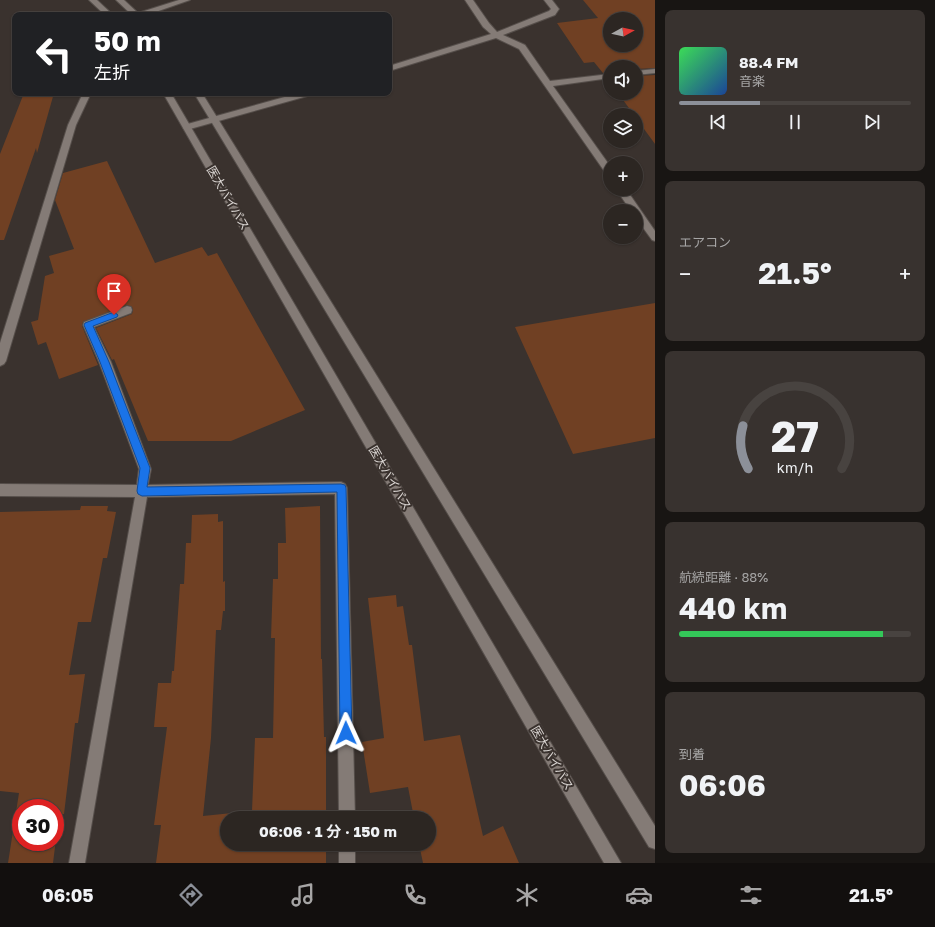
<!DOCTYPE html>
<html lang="ja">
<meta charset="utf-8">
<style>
:root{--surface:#2c2622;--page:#38322f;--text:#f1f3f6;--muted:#a6a5a5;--line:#484340;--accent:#8c9099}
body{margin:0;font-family:"Golos Text","Noto Sans JP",sans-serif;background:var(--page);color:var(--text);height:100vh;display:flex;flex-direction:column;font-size:15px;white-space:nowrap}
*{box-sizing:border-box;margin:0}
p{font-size:13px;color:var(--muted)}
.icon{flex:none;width:22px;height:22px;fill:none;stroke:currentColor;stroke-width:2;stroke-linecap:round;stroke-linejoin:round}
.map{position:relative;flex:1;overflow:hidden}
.panel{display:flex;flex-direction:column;gap:10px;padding:10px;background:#181513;width:280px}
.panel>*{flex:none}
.top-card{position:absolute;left:12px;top:12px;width:380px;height:84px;border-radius:8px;box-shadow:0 1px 3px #0004,0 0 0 1px var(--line);background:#202124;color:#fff;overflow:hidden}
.needle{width:26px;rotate:82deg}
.buttons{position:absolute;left:603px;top:12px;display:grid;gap:8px}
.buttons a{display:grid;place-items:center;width:40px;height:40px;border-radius:50%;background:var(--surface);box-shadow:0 1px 3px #0004,0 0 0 1px var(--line);font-size:20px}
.speed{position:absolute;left:12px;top:799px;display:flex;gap:8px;font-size:20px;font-weight:700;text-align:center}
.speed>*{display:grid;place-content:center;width:52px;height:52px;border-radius:50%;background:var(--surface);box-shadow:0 1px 3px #0004,0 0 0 1px var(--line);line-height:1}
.speed .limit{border:6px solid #d22;background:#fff;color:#111}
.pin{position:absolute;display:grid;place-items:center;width:34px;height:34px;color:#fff;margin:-41px -17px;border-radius:50% 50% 50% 0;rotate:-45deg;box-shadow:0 0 4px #0007}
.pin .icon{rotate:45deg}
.me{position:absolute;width:44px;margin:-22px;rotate:359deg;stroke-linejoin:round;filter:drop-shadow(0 0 3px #0008)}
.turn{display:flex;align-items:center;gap:14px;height:84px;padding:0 16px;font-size:18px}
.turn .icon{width:52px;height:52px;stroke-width:2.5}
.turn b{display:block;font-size:28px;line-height:34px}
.big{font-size:30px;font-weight:700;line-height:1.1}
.panel .widget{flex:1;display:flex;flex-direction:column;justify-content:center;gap:6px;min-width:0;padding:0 14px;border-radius:8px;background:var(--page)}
.panel .dial{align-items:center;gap:0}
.dial svg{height:104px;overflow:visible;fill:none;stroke:var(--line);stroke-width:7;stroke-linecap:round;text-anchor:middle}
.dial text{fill:var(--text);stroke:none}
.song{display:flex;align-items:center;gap:12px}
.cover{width:48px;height:48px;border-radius:6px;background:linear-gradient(135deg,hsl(130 70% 55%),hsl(220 70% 35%))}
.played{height:4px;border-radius:2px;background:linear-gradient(90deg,var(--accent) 35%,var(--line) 35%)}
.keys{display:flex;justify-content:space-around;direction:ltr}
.heat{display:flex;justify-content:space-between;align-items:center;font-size:22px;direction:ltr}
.charge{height:6px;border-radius:3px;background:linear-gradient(90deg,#34c759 88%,var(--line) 0)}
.trip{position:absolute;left:220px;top:811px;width:216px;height:40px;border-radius:20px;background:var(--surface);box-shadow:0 1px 3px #0004,0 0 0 1px var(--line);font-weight:700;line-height:40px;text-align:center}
.menu{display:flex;height:64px;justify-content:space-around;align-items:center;background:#120f0e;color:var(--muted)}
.menu .icon{width:28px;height:28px}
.menu .selected{color:var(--accent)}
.menu b{font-size:18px;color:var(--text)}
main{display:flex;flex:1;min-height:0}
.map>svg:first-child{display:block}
.building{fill:#704023;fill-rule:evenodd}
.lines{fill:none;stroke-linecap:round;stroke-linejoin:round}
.lane-casing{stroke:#554e4a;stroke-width:2}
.street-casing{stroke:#554e4a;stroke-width:2}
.secondary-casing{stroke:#554e4a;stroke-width:2}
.lane{fill:#847b76;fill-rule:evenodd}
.street{fill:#847b76;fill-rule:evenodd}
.secondary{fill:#847b76;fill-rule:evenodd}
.route{fill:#1a73e8;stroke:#114b97}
.labels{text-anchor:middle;stroke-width:4;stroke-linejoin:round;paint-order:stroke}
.street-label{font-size:12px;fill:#d9d4d1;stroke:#3a322e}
</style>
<main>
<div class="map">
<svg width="655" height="863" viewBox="0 0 655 863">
<rect width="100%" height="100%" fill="#3a322e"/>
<path class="building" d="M 583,0 L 655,0 L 655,68 L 636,69 L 636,67 L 610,67 L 610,73 L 603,73 L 594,62 L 584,63 L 557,23 L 598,18 ZM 610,19 L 636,19 L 636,45 L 610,45 Z
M 655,75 L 655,144 L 636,118 L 636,115 L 634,115 L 618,93 L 636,93 L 636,76 Z
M 24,93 L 54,93 L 37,153 L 36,148 L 4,240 L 0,240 L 0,154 Z
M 107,161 L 155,263 L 202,247 L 208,256 L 217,253 L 305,410 L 231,441 L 148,441 L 114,359 L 112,360 L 96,328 L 132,314 L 133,310 L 132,307 L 127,305 L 83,322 L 82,326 L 98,365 L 59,379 L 46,342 L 38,345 L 31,322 L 38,320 L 45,276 L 54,273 L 49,256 L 74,249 L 55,200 L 63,173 Z
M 655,303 L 655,438 L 573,454 L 515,327 Z
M 81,506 L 108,506 L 107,511 L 116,512 L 107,558 L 103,558 L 91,622 L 78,622 L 69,675 L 85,674 L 78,723 L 75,723 L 64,814 L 59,815 L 53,863 L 8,863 L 19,793 L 0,791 L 0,512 L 80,510 ZM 21,808 L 55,808 L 55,842 L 21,842 Z
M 320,506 L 321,659 L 322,659 L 324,737 L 326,737 L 326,818 L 227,818 L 227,844 L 326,844 L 326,863 L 156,863 L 161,825 L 154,825 L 167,727 L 154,727 L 158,683 L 171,683 L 172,671 L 174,671 L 180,584 L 184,584 L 186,543 L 191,543 L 192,515 L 218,514 L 218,522 L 223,521 L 223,582 L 225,581 L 225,611 L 223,611 L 221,630 L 216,630 L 211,738 L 203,816 L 252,811 L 255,738 L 273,738 L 275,638 L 271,638 L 273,579 L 278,579 L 278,543 L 286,543 L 285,508 Z
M 396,595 L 397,607 L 403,606 L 409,645 L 412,645 L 424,741 L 460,735 L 483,836 L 503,826 L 519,863 L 423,863 L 419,844 L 429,844 L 429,818 L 414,818 L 408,787 L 370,793 L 362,742 L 384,738 L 368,598 Z"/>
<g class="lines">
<defs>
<path id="lane" d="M 465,0 L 473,0 L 489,23 L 497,32 L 549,11 L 551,9 L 544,0 L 552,0 L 559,9 L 555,15 L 503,35 L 525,45 L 550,81 L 610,74 L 610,78 L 553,86 L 610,166 L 610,176 L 607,175 L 519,49 L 496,38 L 389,71 L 389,66 L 491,34 L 483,27 Z
M 655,69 L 655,73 L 636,75 L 636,71 Z
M 299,93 L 312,93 L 311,95 L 190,129 L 184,129 L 183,127 L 184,125 Z
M 616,189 L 626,189 L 655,231 L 655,241 L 652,240 L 636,218 L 636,211 L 631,211 Z
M 127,306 L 131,307 L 132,310 L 131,313 L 94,327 L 111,362 L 151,469 L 146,495 L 142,497 L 138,495 L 136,491 L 139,469 L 99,362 L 83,325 L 84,322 Z"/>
<path id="street" d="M 83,93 L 91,93 L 76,125 L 6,361 L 4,364 L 0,366 L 0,343 L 68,125 Z
M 341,482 L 345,484 L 347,488 L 355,818 L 339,818 L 335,494 L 147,497 L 85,863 L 69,863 L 135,497 L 0,496 L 0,484 L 142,485 Z
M 339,844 L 355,844 L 355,863 L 339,863 Z"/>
<path id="secondary" d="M 89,0 L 97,0 L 113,15 L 105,15 Z
M 116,0 L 124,0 L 138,13 L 179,0 L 190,0 L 147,15 L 132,15 Z
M 163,93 L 171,93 L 621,863 L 604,863 Z
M 194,93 L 202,93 L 655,826 L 655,849 L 649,847 Z"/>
</defs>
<use href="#lane" class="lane-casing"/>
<use href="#street" class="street-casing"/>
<use href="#secondary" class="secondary-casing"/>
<use href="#lane" class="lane"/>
<use href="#street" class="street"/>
<use href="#secondary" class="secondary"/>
</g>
<path class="route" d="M 114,312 L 118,315 L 117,317 L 93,326 L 109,362 L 150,468 L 147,487 L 341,484 L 345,485 L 346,488 L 352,733 L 350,737 L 346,739 L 342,737 L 340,733 L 337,492 L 142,496 L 138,494 L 137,491 L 140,468 L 100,362 L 84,325 L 85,323 Z"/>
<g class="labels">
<g class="street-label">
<text transform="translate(228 198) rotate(60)" y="4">医大バイパス</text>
<text transform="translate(390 478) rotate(60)" y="4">医大バイパス</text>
<text transform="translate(552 758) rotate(60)" y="4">医大バイパス</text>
</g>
</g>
</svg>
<div class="buttons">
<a><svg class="needle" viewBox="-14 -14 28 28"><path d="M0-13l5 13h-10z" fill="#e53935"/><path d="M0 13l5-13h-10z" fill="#a6a5a5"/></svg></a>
<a><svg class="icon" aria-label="sound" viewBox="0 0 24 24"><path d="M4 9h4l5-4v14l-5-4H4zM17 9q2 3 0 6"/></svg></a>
<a><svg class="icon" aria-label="layers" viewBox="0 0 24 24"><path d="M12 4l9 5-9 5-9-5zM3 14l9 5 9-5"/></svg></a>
<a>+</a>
<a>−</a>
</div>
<div class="speed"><div class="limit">30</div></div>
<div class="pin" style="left:114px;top:315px;background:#d93025"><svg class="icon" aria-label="arrive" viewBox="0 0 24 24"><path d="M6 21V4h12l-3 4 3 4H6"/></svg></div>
<svg class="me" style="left:346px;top:733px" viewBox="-20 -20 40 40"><path d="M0-17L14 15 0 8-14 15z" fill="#1a73e8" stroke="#fff" stroke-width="4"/></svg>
<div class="trip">06:06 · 1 分 · 150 m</div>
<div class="top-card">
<div class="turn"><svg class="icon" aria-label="left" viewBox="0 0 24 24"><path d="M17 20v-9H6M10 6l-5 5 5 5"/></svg><div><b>50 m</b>左折</div></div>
</div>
</div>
<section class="panel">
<div class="widget">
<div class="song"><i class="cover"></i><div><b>88.4 FM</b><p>音楽</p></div></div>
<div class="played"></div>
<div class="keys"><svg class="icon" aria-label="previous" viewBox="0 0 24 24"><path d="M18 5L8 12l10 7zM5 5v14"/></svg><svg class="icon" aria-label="pause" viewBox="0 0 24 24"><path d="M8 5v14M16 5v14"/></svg><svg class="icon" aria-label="next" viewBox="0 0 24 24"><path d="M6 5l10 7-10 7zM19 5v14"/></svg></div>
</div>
<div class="widget"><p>エアコン</p>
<div class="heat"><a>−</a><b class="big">21.5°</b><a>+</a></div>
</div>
<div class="widget dial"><svg viewBox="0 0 100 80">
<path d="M14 69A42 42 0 1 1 86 69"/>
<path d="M14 69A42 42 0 0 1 10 36" stroke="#8c9099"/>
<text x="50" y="56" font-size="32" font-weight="700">27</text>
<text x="50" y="72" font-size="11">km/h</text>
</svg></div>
<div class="widget"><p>航続距離 · 88%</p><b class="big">440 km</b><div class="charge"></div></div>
<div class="widget"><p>到着</p><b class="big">06:06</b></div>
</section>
</main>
<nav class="menu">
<b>06:05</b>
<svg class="icon selected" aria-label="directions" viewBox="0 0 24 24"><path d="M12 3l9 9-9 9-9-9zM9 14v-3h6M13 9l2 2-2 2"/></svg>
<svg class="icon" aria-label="music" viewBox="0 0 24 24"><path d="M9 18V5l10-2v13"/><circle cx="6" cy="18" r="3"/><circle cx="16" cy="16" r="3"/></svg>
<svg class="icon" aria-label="phone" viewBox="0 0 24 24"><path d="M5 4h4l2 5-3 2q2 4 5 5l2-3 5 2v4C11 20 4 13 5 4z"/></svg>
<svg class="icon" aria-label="climate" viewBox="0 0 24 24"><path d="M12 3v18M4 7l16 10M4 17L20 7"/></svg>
<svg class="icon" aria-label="car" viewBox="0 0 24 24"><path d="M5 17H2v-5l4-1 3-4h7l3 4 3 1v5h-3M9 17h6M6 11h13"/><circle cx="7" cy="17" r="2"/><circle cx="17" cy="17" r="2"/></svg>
<svg class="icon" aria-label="filters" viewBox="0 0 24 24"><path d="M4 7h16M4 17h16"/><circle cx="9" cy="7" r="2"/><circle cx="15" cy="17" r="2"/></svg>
<b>21.5°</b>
</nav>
